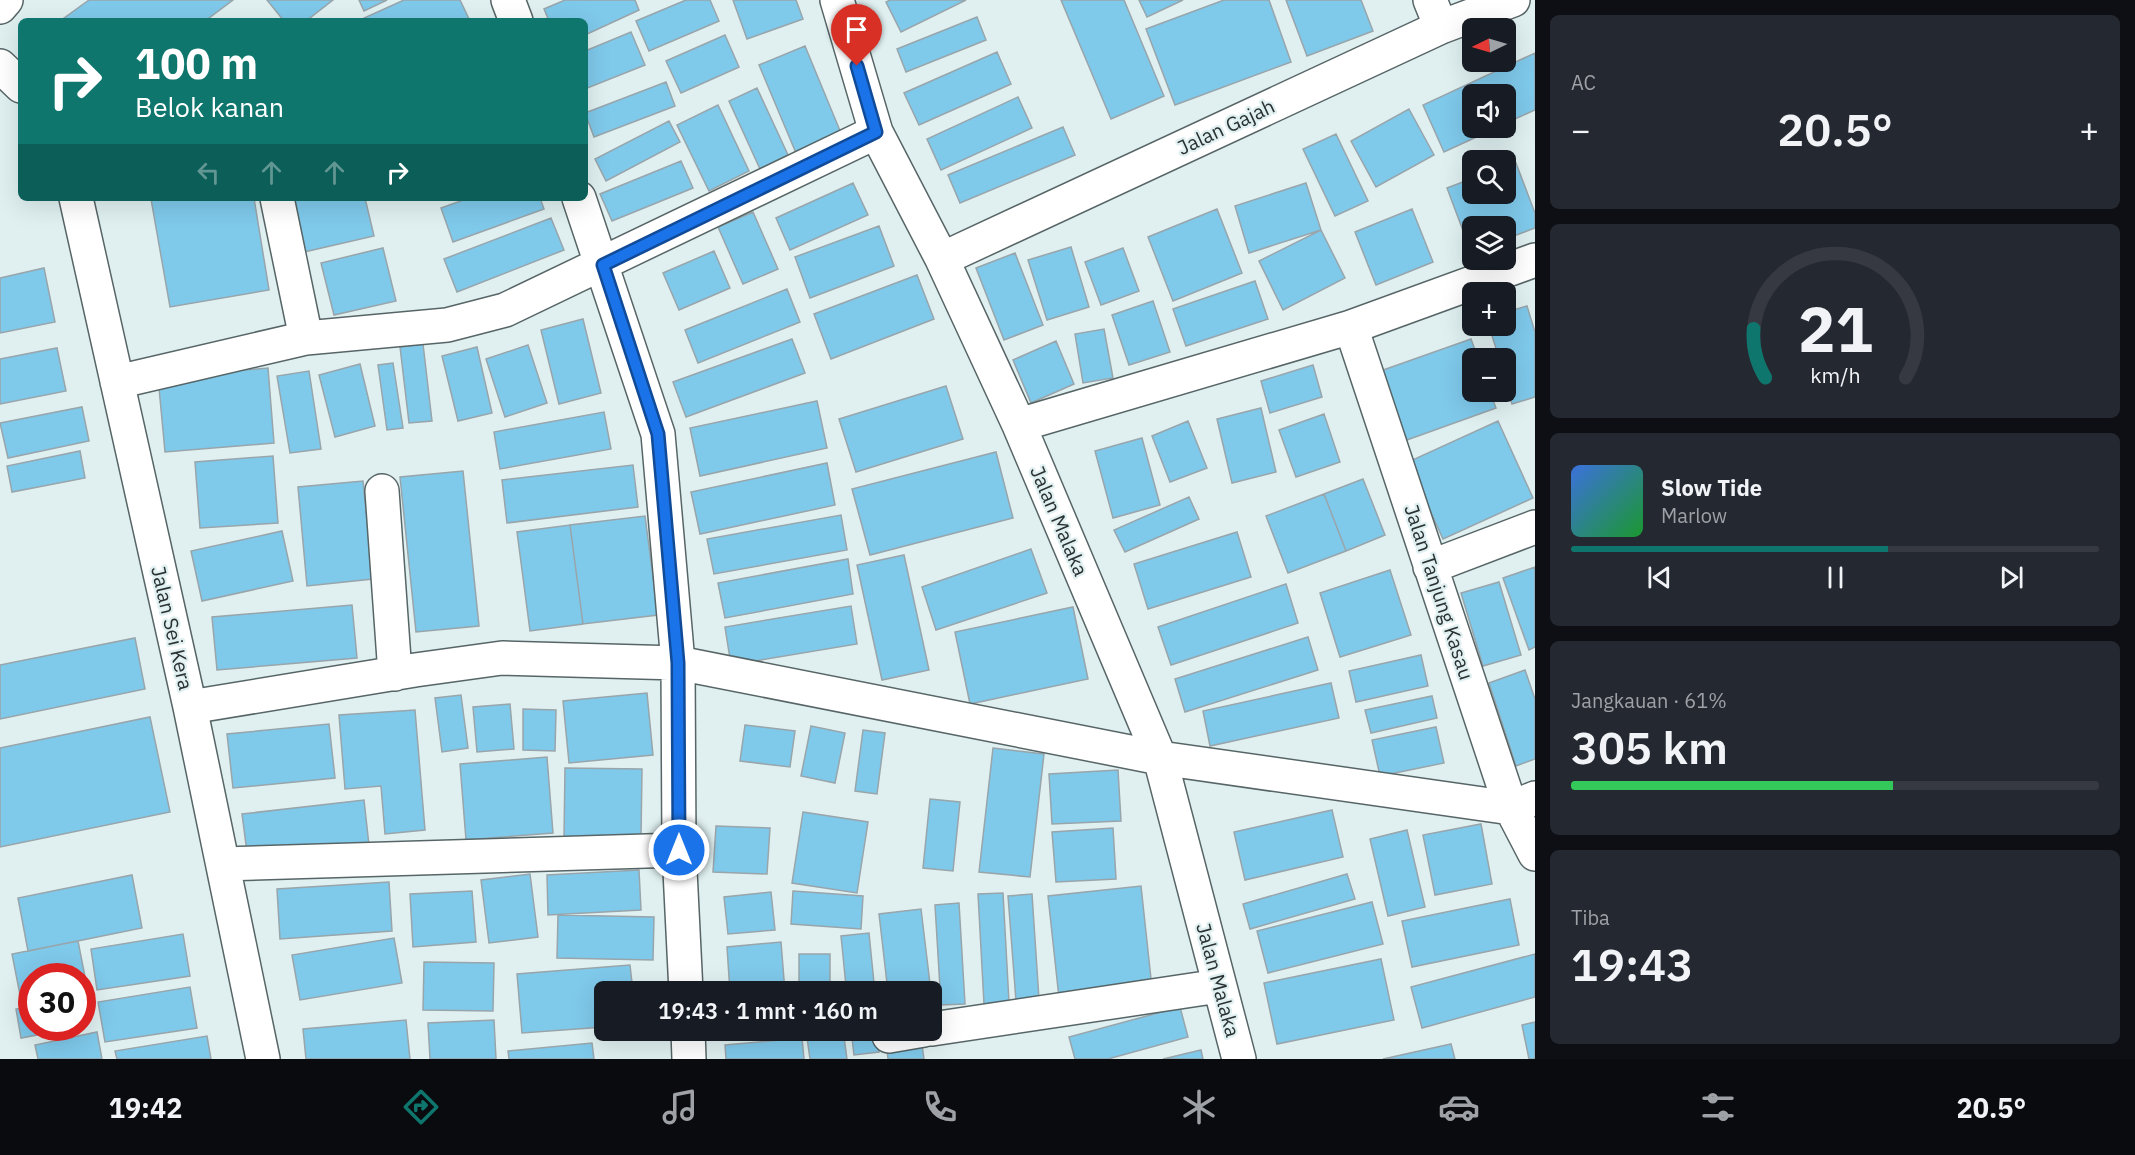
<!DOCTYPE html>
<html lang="id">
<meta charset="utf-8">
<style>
:root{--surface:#171b24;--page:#242831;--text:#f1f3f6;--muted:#9ea1a6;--line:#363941;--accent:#0f766e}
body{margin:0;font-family:"IBM Plex Sans",sans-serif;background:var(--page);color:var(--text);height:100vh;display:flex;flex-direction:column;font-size:22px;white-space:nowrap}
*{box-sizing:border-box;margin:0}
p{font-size:20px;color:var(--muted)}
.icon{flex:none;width:33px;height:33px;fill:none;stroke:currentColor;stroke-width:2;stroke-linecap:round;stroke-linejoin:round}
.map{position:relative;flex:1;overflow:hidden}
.sheet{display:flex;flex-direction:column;gap:15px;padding:15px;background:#0d0f14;width:600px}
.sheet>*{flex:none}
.guide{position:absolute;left:18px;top:18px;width:570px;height:183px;border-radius:9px;box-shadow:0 6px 24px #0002;background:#0f766e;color:#fff;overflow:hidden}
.needle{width:39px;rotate:265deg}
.fabs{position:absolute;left:1462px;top:18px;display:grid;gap:12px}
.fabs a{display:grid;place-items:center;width:54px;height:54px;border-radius:9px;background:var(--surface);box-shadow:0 6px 24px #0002;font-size:30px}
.speed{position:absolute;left:18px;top:963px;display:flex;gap:12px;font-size:30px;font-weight:700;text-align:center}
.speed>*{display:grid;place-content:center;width:78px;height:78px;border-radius:50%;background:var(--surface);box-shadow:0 6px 24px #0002;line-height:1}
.speed .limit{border:9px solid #d22;background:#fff;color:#111}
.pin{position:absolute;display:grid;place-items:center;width:51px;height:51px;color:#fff;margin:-62px -26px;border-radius:50% 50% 50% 0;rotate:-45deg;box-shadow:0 0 6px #0007}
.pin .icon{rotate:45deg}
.me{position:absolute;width:66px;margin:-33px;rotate:0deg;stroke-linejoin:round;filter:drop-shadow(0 0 4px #0008)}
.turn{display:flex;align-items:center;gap:21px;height:126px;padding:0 18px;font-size:27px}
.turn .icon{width:78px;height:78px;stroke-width:2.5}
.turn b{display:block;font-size:42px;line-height:51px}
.lanes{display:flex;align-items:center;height:57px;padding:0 18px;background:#0003;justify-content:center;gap:30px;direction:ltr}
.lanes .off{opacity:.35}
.big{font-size:45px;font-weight:600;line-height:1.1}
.sheet .widget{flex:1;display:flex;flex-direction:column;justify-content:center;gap:9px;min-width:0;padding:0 21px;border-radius:9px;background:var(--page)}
.sheet .dial{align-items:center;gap:0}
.dial svg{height:156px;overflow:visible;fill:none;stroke:var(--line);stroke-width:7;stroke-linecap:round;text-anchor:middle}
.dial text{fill:var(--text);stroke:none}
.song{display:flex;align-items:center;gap:18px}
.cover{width:72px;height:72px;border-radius:9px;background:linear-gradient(135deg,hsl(220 70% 55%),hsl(130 70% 35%))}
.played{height:6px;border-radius:3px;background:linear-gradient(90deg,var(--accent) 60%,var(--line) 60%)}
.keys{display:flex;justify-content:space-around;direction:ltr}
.heat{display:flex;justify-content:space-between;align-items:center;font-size:33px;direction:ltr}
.charge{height:9px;border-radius:4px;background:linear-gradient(90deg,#34c759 61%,var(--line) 0)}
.trip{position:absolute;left:594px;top:981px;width:348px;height:60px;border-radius:9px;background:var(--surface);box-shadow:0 6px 24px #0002;font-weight:600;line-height:60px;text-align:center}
.tabs{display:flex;height:96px;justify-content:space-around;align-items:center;background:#090b0e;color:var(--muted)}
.tabs .icon{width:42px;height:42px}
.tabs .on{color:var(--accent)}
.tabs b{font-size:27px;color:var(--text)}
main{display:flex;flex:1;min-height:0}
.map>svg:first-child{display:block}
.building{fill:#7fc9eb;stroke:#98a5ab;stroke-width:1.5}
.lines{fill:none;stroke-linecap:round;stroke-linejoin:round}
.minor-casing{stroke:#576566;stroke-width:36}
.minor{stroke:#fff;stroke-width:33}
.route-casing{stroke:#114b97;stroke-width:15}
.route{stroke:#1a73e8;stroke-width:10}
.labels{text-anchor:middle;stroke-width:4.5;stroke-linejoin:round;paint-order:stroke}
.street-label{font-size:20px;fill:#2a3131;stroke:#e0f0f1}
</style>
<main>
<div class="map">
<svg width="1535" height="1059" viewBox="0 0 1535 1059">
<rect width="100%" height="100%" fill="#e0f0f1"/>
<path class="building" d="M 89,0 L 233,0 L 205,21 L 60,21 Z
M 267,0 L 333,0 L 306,21 L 284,21 Z
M 359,0 L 387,0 L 364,11 Z
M 404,0 L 460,0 L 470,21 L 366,21 L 364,18 Z
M 565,0 L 635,0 L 639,10 L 585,35 L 585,21 L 549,21 L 544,9 Z
M 686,0 L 710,0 L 719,21 L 649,51 L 636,21 Z
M 733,0 L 796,0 L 803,19 L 747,39 Z
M 890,0 L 966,0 L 901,32 L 886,2 Z
M 1061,0 L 1124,0 L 1164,96 L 1111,119 Z
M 1139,0 L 1183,0 L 1147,17 Z
M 1224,0 L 1269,0 L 1291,62 L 1175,105 L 1146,29 Z
M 1286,0 L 1361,0 L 1373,31 L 1307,56 Z
M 977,17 L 986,40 L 906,72 L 897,49 Z
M 631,32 L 645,65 L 585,89 L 585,51 Z
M 725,35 L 739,67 L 681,93 L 666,61 Z
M 805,46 L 841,133 L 796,153 L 759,65 Z
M 997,52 L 1011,84 L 919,125 L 904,93 Z
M 1535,53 L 1535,110 L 1506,123 L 1506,94 L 1473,94 L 1473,128 L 1496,128 L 1444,152 L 1423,105 Z
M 666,82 L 675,106 L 594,137 L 585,113 Z
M 757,88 L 788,155 L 760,169 L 729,101 Z
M 1018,97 L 1032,128 L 941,170 L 927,139 Z
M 718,105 L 749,171 L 709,191 L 677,125 Z
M 1409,109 L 1434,155 L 1376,187 L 1351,141 Z
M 669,121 L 680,142 L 606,181 L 595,159 Z
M 1063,127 L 1075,155 L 960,203 L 948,175 Z
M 1336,134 L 1368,201 L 1335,216 L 1303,149 Z
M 681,161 L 693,188 L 612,221 L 600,194 Z
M 1516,163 L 1535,213 L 1535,228 L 1506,239 L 1506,226 L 1473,226 L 1473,251 L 1471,252 L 1447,188 L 1473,178 L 1473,194 L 1506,194 L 1506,166 Z
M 853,183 L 868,215 L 790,250 L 776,218 Z
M 1306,183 L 1321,230 L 1249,253 L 1235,206 Z
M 254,198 L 269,290 L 170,307 L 151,199 Z
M 292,198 L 365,198 L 374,236 L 304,252 Z
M 469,198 L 540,198 L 544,209 L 453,242 L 441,208 Z
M 1217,209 L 1242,273 L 1173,301 L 1148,237 Z
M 1412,209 L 1433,262 L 1376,285 L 1355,232 Z
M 753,212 L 778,269 L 743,284 L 718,227 Z
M 551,218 L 564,250 L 457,292 L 444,259 Z
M 879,226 L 894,266 L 810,298 L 795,257 Z
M 1321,230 L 1345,278 L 1283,310 L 1259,261 Z
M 1071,247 L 1089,307 L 1047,320 L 1028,260 Z
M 383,248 L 396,301 L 334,315 L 321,263 Z
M 1123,248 L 1139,291 L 1101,305 L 1085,262 Z
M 714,251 L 730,288 L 679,310 L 663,273 Z
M 1015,253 L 1043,325 L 1004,340 L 976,268 Z
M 44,268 L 55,322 L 0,333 L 0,278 Z
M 917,275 L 934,319 L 831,359 L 814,314 Z
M 1255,281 L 1268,319 L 1186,346 L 1173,309 Z
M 787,289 L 800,322 L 698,363 L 685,330 Z
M 1153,301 L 1170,352 L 1129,365 L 1112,315 Z
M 1527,306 L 1535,332 L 1535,397 L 1512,404 L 1506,383 L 1506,358 L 1499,358 L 1489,326 L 1506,326 L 1506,312 Z
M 583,319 L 601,393 L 559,404 L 541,330 Z
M 1104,329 L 1113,378 L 1083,383 L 1075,334 Z
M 792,339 L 805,373 L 686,417 L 673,382 Z
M 1471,339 L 1478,358 L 1473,358 L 1473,392 L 1490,392 L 1496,408 L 1393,445 L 1369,375 Z
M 1056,341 L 1074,384 L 1031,403 L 1013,360 Z
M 423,344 L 432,421 L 409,423 L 400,347 Z
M 528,345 L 547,403 L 505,417 L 486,359 Z
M 477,347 L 492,413 L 458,421 L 442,356 Z
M 57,348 L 66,391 L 0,404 L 0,359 Z
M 393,363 L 403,428 L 387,430 L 378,365 Z
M 360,364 L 375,426 L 335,437 L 319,375 Z
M 1313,365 L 1322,397 L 1270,413 L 1261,381 Z
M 268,368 L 274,443 L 165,452 L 158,377 Z
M 309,371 L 321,449 L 290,453 L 277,376 Z
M 946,386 L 963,439 L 856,472 L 839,419 Z
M 817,401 L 827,448 L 700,476 L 690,428 Z
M 82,407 L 89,441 L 8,458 L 0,423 Z
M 1261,408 L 1276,472 L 1232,483 L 1217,419 Z
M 604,412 L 611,449 L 500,469 L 494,432 Z
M 1324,414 L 1340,462 L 1296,477 L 1279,430 Z
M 1188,421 L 1207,468 L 1170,482 L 1152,436 Z
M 1498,421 L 1533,498 L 1443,539 L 1408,462 Z
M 1142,438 L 1160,505 L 1113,518 L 1095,451 Z
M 80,451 L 85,478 L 12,492 L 7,466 Z
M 996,452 L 1013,518 L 870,555 L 852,489 Z
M 273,456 L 278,523 L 200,528 L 195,462 Z
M 827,463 L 835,505 L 700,534 L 691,492 Z
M 633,465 L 638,507 L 507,523 L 502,480 Z
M 463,471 L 479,626 L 416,632 L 400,477 Z
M 1363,479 L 1385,535 L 1346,551 L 1324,494 Z
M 363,481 L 373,579 L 307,586 L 298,487 Z
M 1324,494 L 1346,551 L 1288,573 L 1266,516 Z
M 1189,497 L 1199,519 L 1125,552 L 1114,530 Z
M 841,515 L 847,550 L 714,574 L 707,539 Z
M 645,516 L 658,615 L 583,624 L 570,525 Z
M 570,525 L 583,624 L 530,631 L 517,532 Z
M 282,531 L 293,581 L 202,601 L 191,551 Z
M 1237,532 L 1251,577 L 1148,609 L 1134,564 Z
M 1031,549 L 1047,593 L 936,630 L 922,587 Z
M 904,555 L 929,670 L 882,680 L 857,565 Z
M 848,559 L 853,594 L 725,618 L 718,583 Z
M 1535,567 L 1535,647 L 1529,650 L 1503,578 Z
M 1390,570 L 1411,635 L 1340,657 L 1320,593 Z
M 1499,582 L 1521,655 L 1483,666 L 1461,593 Z
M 1286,584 L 1298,623 L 1171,665 L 1158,627 Z
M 352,605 L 357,658 L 217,670 L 212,617 Z
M 851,606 L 857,644 L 731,665 L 725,627 Z
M 1073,607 L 1088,679 L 970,704 L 955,632 Z
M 1308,637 L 1318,670 L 1185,712 L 1175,679 Z
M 135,638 L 145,689 L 0,719 L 0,665 Z
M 1421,655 L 1428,686 L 1356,702 L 1349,671 Z
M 1525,670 L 1535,699 L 1535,759 L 1516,766 L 1489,683 Z
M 1331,683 L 1339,718 L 1210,746 L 1203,711 Z
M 647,693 L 653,755 L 569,763 L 563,701 Z
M 461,695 L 468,748 L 442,752 L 435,698 Z
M 1432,696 L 1437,718 L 1371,733 L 1365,710 Z
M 510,704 L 514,749 L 477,752 L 473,707 Z
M 523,709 L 556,710 L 555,751 L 523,750 Z
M 415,710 L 425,830 L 385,834 L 381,786 L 345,789 L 339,715 Z
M 150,717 L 170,812 L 0,847 L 0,748 Z
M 329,724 L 335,778 L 233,788 L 227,734 Z
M 745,725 L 795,731 L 790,767 L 740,761 Z
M 811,726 L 845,733 L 835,783 L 801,776 Z
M 1436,727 L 1444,763 L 1380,776 L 1372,740 Z
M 863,730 L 885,733 L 877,794 L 855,791 Z
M 993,748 L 1044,754 L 1030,877 L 979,872 Z
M 547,757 L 553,833 L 466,840 L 460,764 Z
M 565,768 L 642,769 L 641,838 L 564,838 Z
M 1118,770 L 1121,821 L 1052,824 L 1049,774 Z
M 930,799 L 960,802 L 953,871 L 923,868 Z
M 364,800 L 369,845 L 248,860 L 242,814 Z
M 1332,810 L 1343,857 L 1245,880 L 1234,832 Z
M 803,812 L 868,822 L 857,893 L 792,883 Z
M 1481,824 L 1492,884 L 1435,895 L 1423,835 Z
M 716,826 L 770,828 L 767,874 L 713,872 Z
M 1113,828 L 1116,879 L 1056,882 L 1052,832 Z
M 1407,830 L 1425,907 L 1388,916 L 1370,839 Z
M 639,870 L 641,910 L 548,915 L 547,875 Z
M 530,874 L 538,937 L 489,943 L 481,880 Z
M 1347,874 L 1355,899 L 1250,929 L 1243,904 Z
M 132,875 L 142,928 L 28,951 L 18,898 Z
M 389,882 L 392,931 L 280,939 L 277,889 Z
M 1141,886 L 1152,988 L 1059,998 L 1048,896 Z
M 472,891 L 476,942 L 413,947 L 410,894 Z
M 793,891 L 863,896 L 861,929 L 791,924 Z
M 771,892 L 775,930 L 728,934 L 724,897 Z
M 1003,893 L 1009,1002 L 984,1004 L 978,894 Z
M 1032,894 L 1039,999 L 1016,1001 L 1008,896 Z
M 1510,899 L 1519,945 L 1412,967 L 1402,921 Z
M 1372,902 L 1383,944 L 1268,973 L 1257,931 Z
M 959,903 L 965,1004 L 941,1005 L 935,905 Z
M 921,909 L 931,992 L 888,992 L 879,914 Z
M 558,915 L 654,917 L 653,960 L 557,958 Z
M 869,933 L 874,983 L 846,986 L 841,936 Z
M 183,934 L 190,976 L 97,990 L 91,949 Z
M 394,938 L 402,983 L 300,1000 L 292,955 Z
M 78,941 L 86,982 L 82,982 L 82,976 L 32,976 L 32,993 L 20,995 L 12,954 Z
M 781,942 L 785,992 L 730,992 L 727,947 Z
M 799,954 L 830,954 L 830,992 L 799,992 Z
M 1535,954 L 1535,997 L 1422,1028 L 1411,987 Z
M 1381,959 L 1394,1020 L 1277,1044 L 1264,983 Z
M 424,962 L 494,963 L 493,1011 L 423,1010 Z
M 630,965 L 633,992 L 604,992 L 604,1027 L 522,1033 L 517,974 Z
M 190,987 L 197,1028 L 105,1042 L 98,1002 Z
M 32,1006 L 32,1028 L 74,1028 L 21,1038 L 16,1009 Z
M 1180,1007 L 1188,1037 L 1108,1059 L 1075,1059 L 1069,1037 Z
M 406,1020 L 410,1059 L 306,1059 L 303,1029 Z
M 494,1020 L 496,1059 L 430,1059 L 428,1023 Z
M 1535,1022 L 1535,1059 L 1529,1059 L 1522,1025 Z
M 734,1030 L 789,1030 L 789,1031 L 734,1035 Z
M 806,1030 L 843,1030 L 847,1059 L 810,1059 Z
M 851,1030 L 876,1030 L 879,1052 L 854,1055 Z
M 97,1032 L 102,1059 L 38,1059 L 35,1045 Z
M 207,1036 L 211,1059 L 117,1059 L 115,1051 Z
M 802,1038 L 804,1059 L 726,1059 L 725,1045 Z
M 592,1043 L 594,1059 L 509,1059 L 508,1051 Z
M 1451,1044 L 1455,1059 L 1383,1059 Z
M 922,1045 L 924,1059 L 888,1059 L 887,1049 Z
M 1201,1050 L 1203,1059 L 1163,1059 Z"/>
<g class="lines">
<defs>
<path id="minor" d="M 508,0 L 516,21
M 837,0 L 876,132 L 942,259 L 1019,425 L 1160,758 L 1239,1059
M 1430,0 L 1441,27
M 0,7 L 6,0
M 0,66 L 21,86
M 76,198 L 190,707 L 263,1059
M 277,198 L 306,338 L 447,325 L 505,310 L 876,132
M 579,198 L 658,434 L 678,663 L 679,850 L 686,992
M 942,259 L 1441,27 L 1513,0
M 1351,327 L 1511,808 L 1535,854
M 117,382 L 306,338
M 1019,425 L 1351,327 L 1535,260
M 382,491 L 395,674
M 1430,567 L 1535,527
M 190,707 L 415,670 L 502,658 L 678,663 L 1160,758 L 1511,808 L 1535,798
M 223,864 L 679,850
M 932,1029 L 1219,986
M 688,1030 L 689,1059
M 889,1036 L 924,1030"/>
</defs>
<use href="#minor" class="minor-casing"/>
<use href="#minor" class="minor"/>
</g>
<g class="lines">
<defs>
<path id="route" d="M 679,850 L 678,663 L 658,434 L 603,265 L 876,132 L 857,66"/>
</defs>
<use href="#route" class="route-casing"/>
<use href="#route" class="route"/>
</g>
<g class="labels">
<g class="street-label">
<text transform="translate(1226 127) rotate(-25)" y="7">Jalan Gajah</text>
<text transform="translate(1059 521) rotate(67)" y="7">Jalan Malaka</text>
<text transform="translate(1439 592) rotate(72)" y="7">Jalan Tanjung Kasau</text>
<text transform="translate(172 628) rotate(77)" y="7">Jalan Sei Kera</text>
<text transform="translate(1218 980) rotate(75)" y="7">Jalan Malaka</text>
</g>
</g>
</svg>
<div class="fabs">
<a><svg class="needle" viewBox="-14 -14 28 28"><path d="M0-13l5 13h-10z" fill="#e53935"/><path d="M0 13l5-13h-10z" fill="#9ea1a6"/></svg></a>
<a><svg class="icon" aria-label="sound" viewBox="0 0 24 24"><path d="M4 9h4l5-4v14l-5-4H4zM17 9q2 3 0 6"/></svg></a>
<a><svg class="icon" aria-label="search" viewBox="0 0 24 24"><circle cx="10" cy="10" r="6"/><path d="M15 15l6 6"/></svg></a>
<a><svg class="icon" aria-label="layers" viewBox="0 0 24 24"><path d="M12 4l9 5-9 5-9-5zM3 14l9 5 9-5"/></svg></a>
<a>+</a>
<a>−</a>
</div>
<div class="speed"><div class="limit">30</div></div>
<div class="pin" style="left:857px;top:66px;background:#d93025"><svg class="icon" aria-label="arrive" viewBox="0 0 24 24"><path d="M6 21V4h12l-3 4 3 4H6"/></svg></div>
<svg class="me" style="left:679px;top:850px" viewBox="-20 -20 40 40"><circle r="17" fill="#1a73e8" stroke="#fff" stroke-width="3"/><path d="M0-11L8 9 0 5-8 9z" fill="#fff"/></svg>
<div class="trip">19:43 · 1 mnt · 160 m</div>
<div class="guide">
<div class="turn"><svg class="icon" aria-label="right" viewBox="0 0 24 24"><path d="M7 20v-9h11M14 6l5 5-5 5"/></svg><div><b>100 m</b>Belok kanan</div></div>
<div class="lanes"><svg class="icon off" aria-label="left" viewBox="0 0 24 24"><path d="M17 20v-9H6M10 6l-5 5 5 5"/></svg><svg class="icon off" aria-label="ahead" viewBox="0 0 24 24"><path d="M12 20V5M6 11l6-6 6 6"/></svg><svg class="icon off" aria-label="ahead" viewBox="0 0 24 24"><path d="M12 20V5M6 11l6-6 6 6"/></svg><svg class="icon" aria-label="right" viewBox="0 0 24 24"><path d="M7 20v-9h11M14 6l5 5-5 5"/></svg></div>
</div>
</div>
<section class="sheet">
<div class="widget"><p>AC</p>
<div class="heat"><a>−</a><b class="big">20.5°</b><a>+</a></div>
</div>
<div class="widget dial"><svg viewBox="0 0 100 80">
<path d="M14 69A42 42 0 1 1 86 69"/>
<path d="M14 69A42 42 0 0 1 8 44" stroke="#0f766e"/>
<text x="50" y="56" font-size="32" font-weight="700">21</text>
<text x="50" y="72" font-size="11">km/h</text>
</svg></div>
<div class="widget">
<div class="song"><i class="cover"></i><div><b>Slow Tide</b><p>Marlow</p></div></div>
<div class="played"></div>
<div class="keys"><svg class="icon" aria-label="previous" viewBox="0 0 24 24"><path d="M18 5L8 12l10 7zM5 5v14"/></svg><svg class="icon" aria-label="pause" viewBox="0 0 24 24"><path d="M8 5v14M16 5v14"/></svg><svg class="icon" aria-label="next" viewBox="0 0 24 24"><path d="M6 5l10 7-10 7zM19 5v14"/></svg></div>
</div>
<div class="widget"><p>Jangkauan · 61%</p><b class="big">305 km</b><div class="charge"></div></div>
<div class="widget"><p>Tiba</p><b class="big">19:43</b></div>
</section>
</main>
<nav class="tabs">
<b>19:42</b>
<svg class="icon on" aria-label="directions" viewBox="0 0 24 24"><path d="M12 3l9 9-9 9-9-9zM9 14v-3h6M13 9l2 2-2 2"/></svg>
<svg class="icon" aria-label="music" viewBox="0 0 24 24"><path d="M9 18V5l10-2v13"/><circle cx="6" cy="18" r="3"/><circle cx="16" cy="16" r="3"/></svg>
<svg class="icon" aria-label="phone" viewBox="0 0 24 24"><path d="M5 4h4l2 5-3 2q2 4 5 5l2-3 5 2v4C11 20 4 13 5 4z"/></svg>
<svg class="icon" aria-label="climate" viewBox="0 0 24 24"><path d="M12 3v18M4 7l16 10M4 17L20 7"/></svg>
<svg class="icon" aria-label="car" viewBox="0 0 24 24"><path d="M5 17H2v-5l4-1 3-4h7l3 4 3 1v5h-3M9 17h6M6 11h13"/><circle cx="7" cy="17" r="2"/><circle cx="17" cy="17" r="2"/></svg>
<svg class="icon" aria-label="filters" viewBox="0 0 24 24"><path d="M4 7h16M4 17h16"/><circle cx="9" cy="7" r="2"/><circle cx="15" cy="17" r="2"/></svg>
<b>20.5°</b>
</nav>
